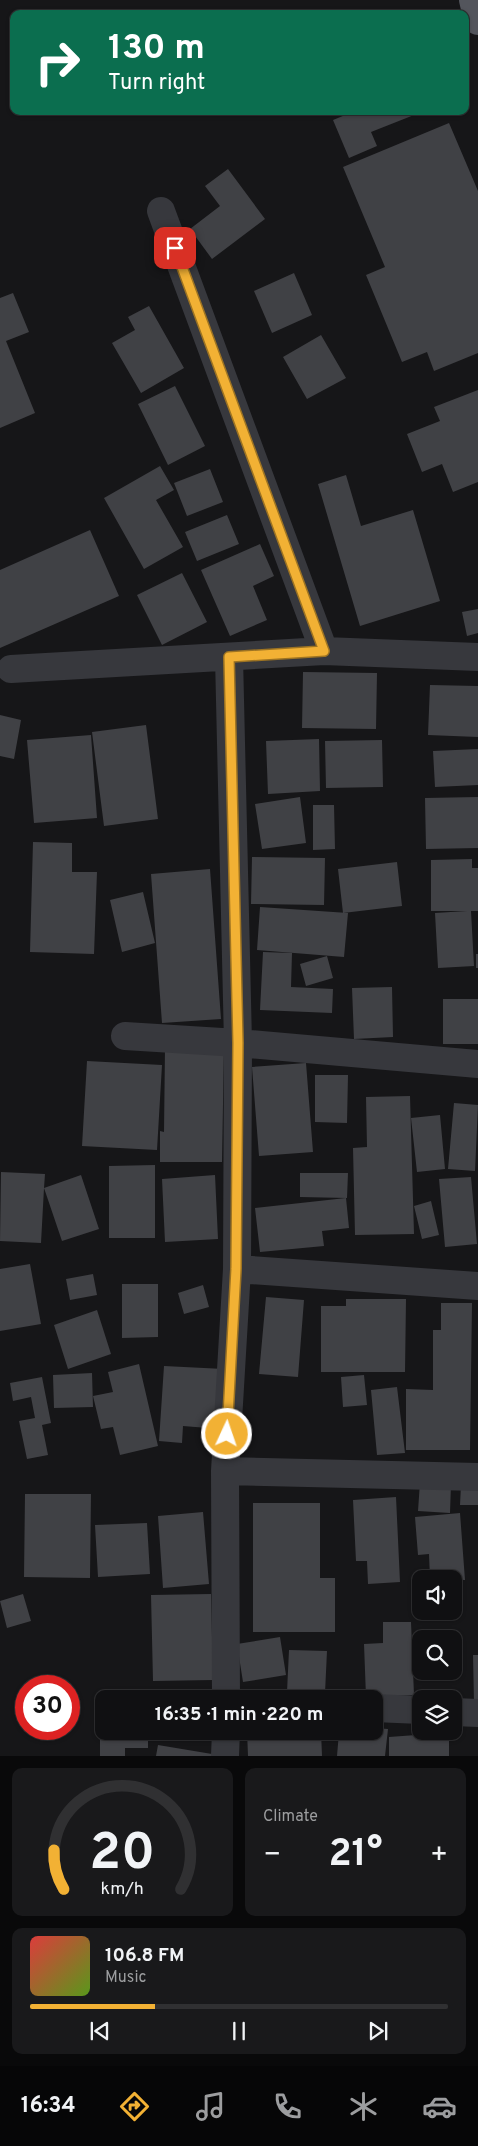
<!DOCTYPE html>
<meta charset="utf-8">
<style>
:root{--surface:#101012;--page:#19191b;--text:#f1f3f6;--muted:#9c9d9f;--line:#303032;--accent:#f2b134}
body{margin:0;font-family:Overpass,sans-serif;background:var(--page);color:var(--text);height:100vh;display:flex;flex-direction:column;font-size:19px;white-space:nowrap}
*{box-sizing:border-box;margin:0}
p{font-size:16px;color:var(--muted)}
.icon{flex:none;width:28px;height:28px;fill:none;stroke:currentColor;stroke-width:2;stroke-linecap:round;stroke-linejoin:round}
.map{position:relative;height:1756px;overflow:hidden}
.details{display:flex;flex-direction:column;gap:12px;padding:12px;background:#09090a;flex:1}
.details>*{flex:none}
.hud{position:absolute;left:10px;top:10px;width:459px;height:105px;border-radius:10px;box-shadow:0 1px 4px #0004,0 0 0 1px var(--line);background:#0b6e4f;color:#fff;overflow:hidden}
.tools{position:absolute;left:412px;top:1570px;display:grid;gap:10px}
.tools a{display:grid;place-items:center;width:50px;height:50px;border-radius:10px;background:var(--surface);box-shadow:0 1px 4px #0004,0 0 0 1px var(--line);font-size:25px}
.speed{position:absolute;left:15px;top:1675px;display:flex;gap:10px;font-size:25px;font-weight:700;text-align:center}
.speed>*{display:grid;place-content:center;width:65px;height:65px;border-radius:50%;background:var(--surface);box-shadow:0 1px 4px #0004,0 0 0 1px var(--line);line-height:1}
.speed .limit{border:8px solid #d22;background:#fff;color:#111}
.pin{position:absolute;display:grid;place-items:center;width:42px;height:42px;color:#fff;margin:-21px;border-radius:10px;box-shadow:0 2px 8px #0006}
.me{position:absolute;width:55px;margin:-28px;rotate:3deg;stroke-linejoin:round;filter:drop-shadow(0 0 4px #0008)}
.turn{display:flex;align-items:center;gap:18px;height:105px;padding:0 15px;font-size:22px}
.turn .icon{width:65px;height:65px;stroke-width:2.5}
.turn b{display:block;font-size:35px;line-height:42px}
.big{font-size:38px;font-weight:700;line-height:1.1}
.details .tile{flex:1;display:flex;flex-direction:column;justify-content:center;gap:8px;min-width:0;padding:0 18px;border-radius:10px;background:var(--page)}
.details .dial{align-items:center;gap:0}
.dial svg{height:130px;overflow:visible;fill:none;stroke:var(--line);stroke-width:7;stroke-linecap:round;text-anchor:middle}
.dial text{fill:var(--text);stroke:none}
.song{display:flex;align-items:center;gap:15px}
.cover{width:60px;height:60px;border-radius:8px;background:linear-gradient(135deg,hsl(0 70% 55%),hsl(90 70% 35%))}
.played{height:5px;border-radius:2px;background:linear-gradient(90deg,var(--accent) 30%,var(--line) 30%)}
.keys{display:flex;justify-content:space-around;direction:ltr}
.heat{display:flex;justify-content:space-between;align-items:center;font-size:28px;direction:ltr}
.details .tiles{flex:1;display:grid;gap:12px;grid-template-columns:1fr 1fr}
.tile:last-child{grid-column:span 2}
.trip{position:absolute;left:95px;top:1690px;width:288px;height:50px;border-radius:10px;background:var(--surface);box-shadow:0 1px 4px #0004,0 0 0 1px var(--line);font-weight:700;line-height:50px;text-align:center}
.menu{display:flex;height:80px;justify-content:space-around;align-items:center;background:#060607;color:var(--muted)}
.menu .icon{width:35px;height:35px}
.menu .active{color:var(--accent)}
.menu b{font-size:22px;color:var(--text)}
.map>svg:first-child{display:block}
.building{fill:#404145}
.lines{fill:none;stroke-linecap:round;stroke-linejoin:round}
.minor{stroke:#37383d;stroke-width:28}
.major{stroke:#53555c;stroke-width:28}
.route-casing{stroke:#9d7322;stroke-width:12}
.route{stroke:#f2b134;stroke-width:9}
</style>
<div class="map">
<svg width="478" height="1756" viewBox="0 0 478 1756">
<rect width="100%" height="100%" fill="#161618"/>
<path class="building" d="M 355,111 L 413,111 L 414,115 L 371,132 L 377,146 L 349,158 L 333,120 Z
M 449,123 L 478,191 L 478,353 L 434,371 L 427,352 L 402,362 L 366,275 L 385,267 L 343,167 Z
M 228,169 L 265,219 L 212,259 L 190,229 L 220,206 L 205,186 Z
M 294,273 L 312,315 L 272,333 L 254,291 Z
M 13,293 L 29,332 L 6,341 L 35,413 L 0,428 L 0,298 Z
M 149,306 L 184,368 L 141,393 L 112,343 L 135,330 L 128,317 Z
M 321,335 L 346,378 L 307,399 L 283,357 Z
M 175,386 L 205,446 L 168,465 L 138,404 Z
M 478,390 L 478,482 L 453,492 L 442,464 L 422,472 L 407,434 L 440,421 L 434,407 Z
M 160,466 L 174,490 L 156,500 L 183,547 L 144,569 L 104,498 Z
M 210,469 L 223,502 L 187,516 L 174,483 Z
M 346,475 L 361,526 L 413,510 L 440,601 L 360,626 L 318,484 Z
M 227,515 L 239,544 L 197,561 L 185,532 Z
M 90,530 L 119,596 L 0,648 L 0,570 Z
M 260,544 L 274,576 L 253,586 L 267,620 L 230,636 L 201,570 Z
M 182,573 L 207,622 L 162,645 L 137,595 Z
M 478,609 L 478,633 L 467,636 L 462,612 Z
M 303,672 L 377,673 L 376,729 L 302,728 Z
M 430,685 L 478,686 L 478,737 L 428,735 Z
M 0,715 L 21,720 L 14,759 L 0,756 Z
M 146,725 L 158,819 L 104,826 L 92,732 Z
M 91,735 L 97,818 L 34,823 L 27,740 Z
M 319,739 L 320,791 L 268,794 L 266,741 Z
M 382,740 L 383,787 L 326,788 L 325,741 Z
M 478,749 L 478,785 L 435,787 L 433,751 Z
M 300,797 L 306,843 L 262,849 L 255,804 Z
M 478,797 L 478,848 L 426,849 L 425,798 Z
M 313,805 L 334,805 L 335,849 L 313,850 Z
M 33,842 L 72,843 L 72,872 L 97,872 L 94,954 L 30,952 Z
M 252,857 L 325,858 L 324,905 L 251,904 Z
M 472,859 L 472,868 L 478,868 L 478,911 L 471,911 L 474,966 L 438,968 L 435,913 L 467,911 L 431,911 L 431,860 Z
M 397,862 L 402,906 L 343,913 L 338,869 Z
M 210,869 L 221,1019 L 162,1023 L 151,874 Z
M 143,892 L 155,943 L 122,952 L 110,900 Z
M 260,907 L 348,913 L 344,957 L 257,950 Z
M 263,952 L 292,953 L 291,987 L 333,989 L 332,1013 L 260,1010 Z
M 476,954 L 478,954 L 478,968 L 476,968 Z
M 327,956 L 333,978 L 306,986 L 300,964 Z
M 392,987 L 393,1037 L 354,1039 L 352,988 Z
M 443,999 L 478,999 L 478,1044 L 443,1044 Z
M 165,1047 L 224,1047 L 222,1162 L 160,1162 L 160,1131 L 164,1132 Z
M 87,1061 L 162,1065 L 157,1150 L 82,1146 Z
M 306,1063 L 313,1152 L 259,1156 L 252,1067 Z
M 315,1075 L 348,1075 L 347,1123 L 315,1122 Z
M 410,1096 L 414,1234 L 355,1235 L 353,1148 L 367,1147 L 366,1097 Z
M 454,1103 L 478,1105 L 475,1171 L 448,1169 Z
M 440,1115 L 445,1169 L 417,1172 L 411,1118 Z
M 155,1165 L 155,1238 L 109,1238 L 109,1166 Z
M 1,1172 L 45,1174 L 44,1188 L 81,1175 L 99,1229 L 62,1241 L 44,1188 L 41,1243 L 0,1241 Z
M 300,1173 L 348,1173 L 347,1198 L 300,1197 Z
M 215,1175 L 218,1239 L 165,1242 L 162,1179 Z
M 471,1177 L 477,1244 L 445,1247 L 439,1179 Z
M 346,1198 L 349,1228 L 322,1231 L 324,1246 L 260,1252 L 255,1208 Z
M 431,1201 L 439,1235 L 422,1239 L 414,1206 Z
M 30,1264 L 41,1324 L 0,1331 L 0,1269 Z
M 93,1274 L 97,1295 L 70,1300 L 66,1279 Z
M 122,1284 L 158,1284 L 158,1337 L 122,1338 Z
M 203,1285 L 209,1307 L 184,1314 L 178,1293 Z
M 266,1297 L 304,1300 L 298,1377 L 259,1374 Z
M 346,1299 L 406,1299 L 405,1372 L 321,1372 L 321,1306 L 346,1306 Z
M 441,1303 L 472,1303 L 470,1450 L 406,1450 L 406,1389 L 433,1390 L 433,1330 L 441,1330 Z
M 97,1310 L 111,1354 L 68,1369 L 54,1325 Z
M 139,1364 L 158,1446 L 120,1455 L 113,1427 L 101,1429 L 93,1396 L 113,1392 L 108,1372 Z
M 164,1366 L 224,1369 L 220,1429 L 183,1426 L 182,1443 L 159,1441 Z
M 92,1373 L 93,1407 L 54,1408 L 53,1375 Z
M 364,1375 L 367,1405 L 343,1407 L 341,1377 Z
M 42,1377 L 51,1423 L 42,1425 L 48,1455 L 27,1459 L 19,1421 L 35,1418 L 31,1397 L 13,1401 L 10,1383 Z
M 397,1387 L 405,1453 L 377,1455 L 371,1390 Z
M 420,1482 L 451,1484 L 450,1513 L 418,1511 Z
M 461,1485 L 478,1485 L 478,1505 L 460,1505 Z
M 25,1494 L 91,1494 L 90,1578 L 24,1577 Z
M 396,1497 L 400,1582 L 368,1584 L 367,1561 L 356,1561 L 353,1500 Z
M 253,1503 L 320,1503 L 320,1578 L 335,1578 L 335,1632 L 253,1632 Z
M 203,1512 L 209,1584 L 163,1588 L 158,1516 Z
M 460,1513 L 465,1580 L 430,1579 L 429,1554 L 418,1555 L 415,1517 Z
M 147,1523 L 150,1574 L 98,1577 L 95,1525 Z
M 23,1594 L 31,1621 L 7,1628 L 0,1601 Z
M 211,1594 L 213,1680 L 153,1681 L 151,1595 Z
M 383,1622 L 411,1622 L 414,1695 L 366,1697 L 364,1644 L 383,1643 Z
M 280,1637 L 286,1675 L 243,1682 L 237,1644 Z
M 289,1650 L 327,1651 L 325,1693 L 287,1692 Z
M 473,1655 L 478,1655 L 478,1703 L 474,1703 Z
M 100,1710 L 104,1710 L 104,1731 L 148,1731 L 148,1748 L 125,1748 L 125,1756 L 100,1756 Z
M 374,1728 L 388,1729 L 385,1756 L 337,1756 L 339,1732 L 360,1733 L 360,1731 L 374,1731 Z
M 247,1731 L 321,1731 L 322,1756 L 248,1756 Z
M 416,1735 L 449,1735 L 449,1756 L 389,1756 L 389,1737 Z
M 158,1745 L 212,1754 L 212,1756 L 156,1756 Z"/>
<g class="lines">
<path class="minor" d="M 161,211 L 324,651
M 229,657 L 238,1043 L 237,1269
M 11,669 L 324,651 L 478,657
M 125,1036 L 238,1043 L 478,1064
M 225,1471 L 478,1477
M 226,1699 L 225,1471 L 237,1269 L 478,1286
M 374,1708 L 421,1710
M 454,1712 L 478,1713
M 225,1756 L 226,1731"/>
<path class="major" d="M 473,0 L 478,21"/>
</g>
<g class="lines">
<defs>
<path id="route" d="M 175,248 L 324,651 L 229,657 L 238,1043 L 236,1269 L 227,1434"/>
</defs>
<use href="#route" class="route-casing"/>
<use href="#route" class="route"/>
</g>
</svg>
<div class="tools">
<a><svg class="icon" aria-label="sound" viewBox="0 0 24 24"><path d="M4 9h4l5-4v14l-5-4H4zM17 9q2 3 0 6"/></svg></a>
<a><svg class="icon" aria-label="search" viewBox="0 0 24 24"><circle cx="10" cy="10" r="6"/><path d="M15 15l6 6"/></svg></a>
<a><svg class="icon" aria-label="layers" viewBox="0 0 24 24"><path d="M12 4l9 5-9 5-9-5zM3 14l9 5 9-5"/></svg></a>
</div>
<div class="speed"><div class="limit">30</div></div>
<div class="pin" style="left:175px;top:248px;background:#d93025"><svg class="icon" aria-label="arrive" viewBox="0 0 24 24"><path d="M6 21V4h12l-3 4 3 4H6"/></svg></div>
<svg class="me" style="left:227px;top:1434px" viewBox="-20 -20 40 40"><circle r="17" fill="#f2b134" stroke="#fff" stroke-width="3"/><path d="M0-11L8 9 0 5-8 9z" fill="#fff"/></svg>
<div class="trip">16:35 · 1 min · 220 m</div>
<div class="hud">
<div class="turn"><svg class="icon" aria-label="right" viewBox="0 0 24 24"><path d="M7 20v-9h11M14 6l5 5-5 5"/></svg><div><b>130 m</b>Turn right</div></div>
</div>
</div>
<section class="details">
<div class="tiles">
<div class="tile dial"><svg viewBox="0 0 100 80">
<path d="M14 69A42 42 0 1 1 86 69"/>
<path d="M14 69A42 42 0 0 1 8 45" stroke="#f2b134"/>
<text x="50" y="56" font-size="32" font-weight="700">20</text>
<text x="50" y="72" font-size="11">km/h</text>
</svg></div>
<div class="tile"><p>Climate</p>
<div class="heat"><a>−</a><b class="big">21°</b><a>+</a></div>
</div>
<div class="tile">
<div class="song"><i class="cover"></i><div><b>106.8 FM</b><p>Music</p></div></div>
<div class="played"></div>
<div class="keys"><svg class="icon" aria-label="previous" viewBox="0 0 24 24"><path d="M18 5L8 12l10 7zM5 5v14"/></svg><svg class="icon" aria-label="pause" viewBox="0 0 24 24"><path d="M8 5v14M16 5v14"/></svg><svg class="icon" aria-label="next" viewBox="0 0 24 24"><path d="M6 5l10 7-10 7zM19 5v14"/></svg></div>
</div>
</div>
</section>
<nav class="menu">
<b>16:34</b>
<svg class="icon active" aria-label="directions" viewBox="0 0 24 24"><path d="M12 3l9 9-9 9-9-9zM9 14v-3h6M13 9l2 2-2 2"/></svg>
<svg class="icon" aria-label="music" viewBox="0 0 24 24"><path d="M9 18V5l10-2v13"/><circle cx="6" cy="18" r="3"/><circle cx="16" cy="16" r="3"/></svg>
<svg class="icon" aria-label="phone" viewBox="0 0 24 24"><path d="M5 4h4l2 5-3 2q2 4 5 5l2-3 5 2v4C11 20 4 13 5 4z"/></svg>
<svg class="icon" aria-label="climate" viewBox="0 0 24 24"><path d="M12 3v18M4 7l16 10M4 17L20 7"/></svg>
<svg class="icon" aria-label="car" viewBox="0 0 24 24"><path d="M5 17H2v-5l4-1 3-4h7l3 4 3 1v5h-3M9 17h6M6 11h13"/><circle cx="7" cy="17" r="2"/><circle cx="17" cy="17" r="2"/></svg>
</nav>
